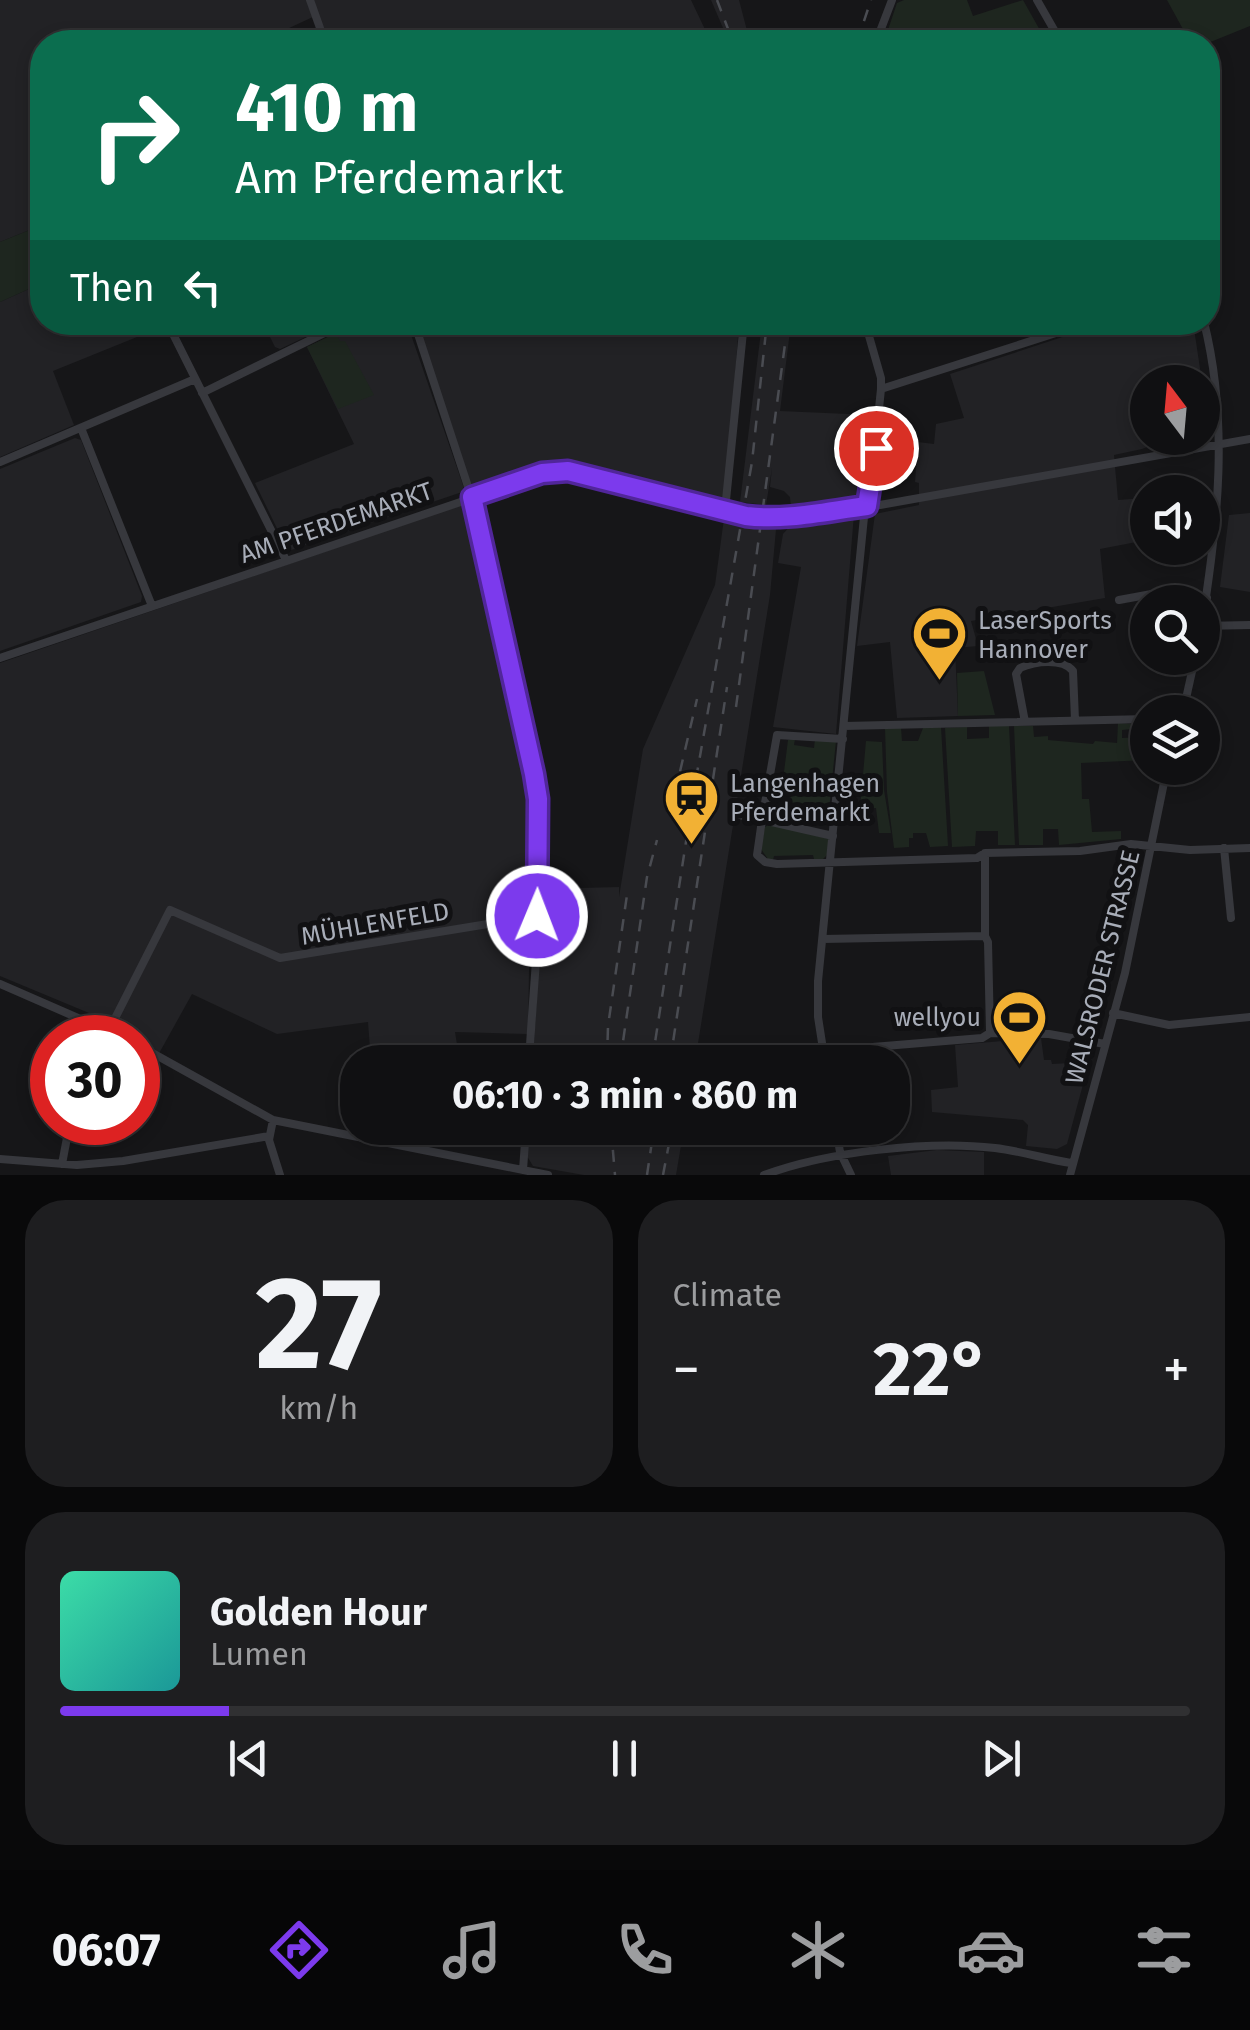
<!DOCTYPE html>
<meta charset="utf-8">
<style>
:root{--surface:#101012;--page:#1e1e20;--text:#f1f3f6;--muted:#9c9d9f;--line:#303032;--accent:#7c3aed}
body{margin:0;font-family:"Fira Sans",sans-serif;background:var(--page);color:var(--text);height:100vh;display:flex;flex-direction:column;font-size:38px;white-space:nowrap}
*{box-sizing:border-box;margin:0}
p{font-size:32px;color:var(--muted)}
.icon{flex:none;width:55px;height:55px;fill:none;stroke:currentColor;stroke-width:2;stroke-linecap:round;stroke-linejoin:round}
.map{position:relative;height:1175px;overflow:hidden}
.side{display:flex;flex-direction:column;gap:25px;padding:25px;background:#09090a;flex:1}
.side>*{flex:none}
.hud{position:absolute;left:30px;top:30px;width:1190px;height:305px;border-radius:40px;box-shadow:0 5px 15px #0003,0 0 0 2px var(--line);background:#0b6e4f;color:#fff;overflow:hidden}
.needle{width:65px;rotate:344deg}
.tools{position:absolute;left:1130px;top:365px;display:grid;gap:20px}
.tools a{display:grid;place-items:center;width:90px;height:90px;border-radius:50%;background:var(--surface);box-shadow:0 5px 15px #0003,0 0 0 2px var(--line);font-size:50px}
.speed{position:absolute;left:30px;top:1015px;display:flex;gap:20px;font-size:50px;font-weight:700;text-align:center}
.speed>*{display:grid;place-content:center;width:130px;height:130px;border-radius:50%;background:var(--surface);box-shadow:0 5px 15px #0003,0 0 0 2px var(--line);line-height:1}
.speed .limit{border:15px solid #d22;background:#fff;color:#111}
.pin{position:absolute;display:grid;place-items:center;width:85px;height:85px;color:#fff;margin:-42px;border:5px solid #fff;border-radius:50%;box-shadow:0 2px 10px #0007}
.me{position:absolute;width:110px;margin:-55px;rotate:1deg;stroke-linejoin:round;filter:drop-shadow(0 0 8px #0008)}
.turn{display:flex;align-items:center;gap:35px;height:210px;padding:0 40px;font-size:45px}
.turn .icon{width:130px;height:130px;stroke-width:2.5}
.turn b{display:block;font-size:70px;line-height:85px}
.then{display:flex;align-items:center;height:95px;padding:0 40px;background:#0003;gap:20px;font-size:38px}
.big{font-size:75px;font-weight:700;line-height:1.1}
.side .card{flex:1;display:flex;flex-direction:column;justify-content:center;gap:15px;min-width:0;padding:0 35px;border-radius:40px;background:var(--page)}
.side .dial{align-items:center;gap:0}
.dial b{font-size:130px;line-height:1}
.song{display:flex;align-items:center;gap:30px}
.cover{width:120px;height:120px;border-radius:15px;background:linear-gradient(135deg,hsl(160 70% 55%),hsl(180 70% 35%))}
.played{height:10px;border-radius:5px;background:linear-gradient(90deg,var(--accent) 15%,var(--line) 15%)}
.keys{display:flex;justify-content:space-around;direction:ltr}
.heat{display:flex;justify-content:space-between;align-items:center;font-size:55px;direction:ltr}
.side .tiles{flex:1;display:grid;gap:25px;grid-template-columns:1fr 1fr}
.card:last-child{grid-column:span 2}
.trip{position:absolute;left:340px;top:1045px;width:570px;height:100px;border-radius:40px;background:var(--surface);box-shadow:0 5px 15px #0003,0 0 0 2px var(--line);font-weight:700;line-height:100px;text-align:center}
.menu{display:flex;height:160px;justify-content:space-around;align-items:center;background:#060607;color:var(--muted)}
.menu .icon{width:70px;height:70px}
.menu .on{color:var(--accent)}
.menu b{font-size:45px;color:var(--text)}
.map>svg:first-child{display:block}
.built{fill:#222225}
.green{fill:#1e261f}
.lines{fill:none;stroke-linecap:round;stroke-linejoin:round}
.minor{stroke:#37383d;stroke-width:8}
.rail{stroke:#4a4c52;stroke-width:2.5;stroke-dasharray:12 10;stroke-linecap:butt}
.route-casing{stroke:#51269a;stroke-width:25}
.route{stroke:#7c3aed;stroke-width:18}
.labels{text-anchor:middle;stroke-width:10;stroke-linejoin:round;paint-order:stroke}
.street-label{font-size:25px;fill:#a8adb8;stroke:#111113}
.poi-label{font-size:25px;fill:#a8adb8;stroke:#111113;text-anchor:start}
</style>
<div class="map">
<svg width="1250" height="1175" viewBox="0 0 1250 1175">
<rect width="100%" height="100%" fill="#161618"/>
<path class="built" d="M 0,0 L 691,0 L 711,42 L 325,42 L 315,16 L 259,42 L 42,42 L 42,225 L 0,242 Z
M 711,0 L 739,0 L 750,42 L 729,42 Z
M 42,283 L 42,322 L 129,323 L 137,337 L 53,371 L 74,425 L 0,457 L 0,302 Z
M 263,323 L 335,323 L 280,349 L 275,347 Z
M 359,323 L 407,323 L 465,491 L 288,551 L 255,483 L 354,444 L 307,347 Z
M 414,323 L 739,323 L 725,510 L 777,518 L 770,595 L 695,1062 L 533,1062 L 543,889 L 619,887 L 619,897 L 643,749 L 715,585 L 725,511 L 555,470 L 472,497 Z
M 762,323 L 791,323 L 780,411 L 871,415 L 861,499 L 791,508 L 790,497 L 784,491 L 770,487 L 772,468 L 766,505 L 740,502 Z
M 1105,323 L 1192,323 L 1195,335 L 1202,382 L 1148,382 L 1148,438 L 1169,438 L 1142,449 L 1114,455 L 1118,500 L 1144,498 L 1147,540 L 1100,549 L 1105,598 L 971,621 L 978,646 L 955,648 L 958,716 L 897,718 L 890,642 L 857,646 L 875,514 L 919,505 L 919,483 L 915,482 L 918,442 L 934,444 L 936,424 L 964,418 L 950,374 Z
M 75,438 L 81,440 L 142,596 L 141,602 L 0,651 L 0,469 Z
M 461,505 L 467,507 L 475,518 L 532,782 L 528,1034 L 455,1032 L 459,1057 L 431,1062 L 371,1062 L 368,1022 L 277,1034 L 192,994 L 157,1057 L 138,1045 L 138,1038 L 124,1037 L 103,1027 L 109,1015 L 101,1018 L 0,976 L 0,663 Z
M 1250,513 L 1250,592 L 1220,587 L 1229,515 Z
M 854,514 L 836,734 L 773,727 L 801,567 L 778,563 L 783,534 L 794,522 Z
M 1041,1038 L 1044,1060 L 1051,1060 L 1052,1064 L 1089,1062 L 1067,1144 L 1057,1149 L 1026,1146 L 1028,1125 L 1023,1120 L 932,1112 L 931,1090 L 958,1087 L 955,1045 Z
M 529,1128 L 684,1128 L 676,1175 L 584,1175 L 533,1166 L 527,1156 Z
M 937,1150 L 984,1152 L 984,1175 L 891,1175 L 888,1156 Z"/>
<path class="green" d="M 904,0 L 967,0 L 973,16 L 1023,0 L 1041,32 L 1015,42 L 946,42 L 940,29 L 904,42 L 884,42 L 897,3 Z
M 1167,0 L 1250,0 L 1250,26 L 1208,43 L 1190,42 Z
M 42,225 L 42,283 L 0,302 L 0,242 Z
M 336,333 L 340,341 L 345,341 L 374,395 L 338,409 L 307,347 Z
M 984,671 L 995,715 L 958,716 L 957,673 Z
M 1118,723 L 1132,724 L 1132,729 L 1122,730 L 1122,738 L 1142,737 L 1147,743 L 1147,760 L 1081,763 L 1082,799 L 1089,799 L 1092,832 L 1121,831 L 1121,839 L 1059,845 L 1058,829 L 1043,829 L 1043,845 L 1019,845 L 1014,726 L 1033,726 L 1034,737 L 1048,736 L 1048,740 L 1093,744 L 1095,741 L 1117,743 Z
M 989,726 L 1009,726 L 1015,845 L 998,845 L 998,831 L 976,831 L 975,846 L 952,847 L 945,728 L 967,727 L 967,739 L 989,738 Z
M 941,727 L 948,846 L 930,847 L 926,833 L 913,833 L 913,838 L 909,838 L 909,847 L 894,848 L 887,792 L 885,728 L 901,728 L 902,741 L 918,741 L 923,728 Z
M 795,739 L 794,745 L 814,748 L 815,739 L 836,741 L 828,820 L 824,826 L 766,813 L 769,798 L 775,798 L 776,788 L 782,788 L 788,740 Z
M 866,741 L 882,742 L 884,790 L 891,833 L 879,833 L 876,808 L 860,808 Z
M 770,824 L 829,839 L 828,854 L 823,859 L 814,859 L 813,855 L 774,856 L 773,860 L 768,859 L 761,849 L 765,827 Z"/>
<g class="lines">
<path class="minor" d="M 310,0 L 325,42
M 1037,0 L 1061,42
M 876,42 L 892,0
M 167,322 L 286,560
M 414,322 L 476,511 L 534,774 C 548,868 534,968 529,1062
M 881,389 L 1090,322
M 202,393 L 347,322
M 81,428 L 152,606
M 0,462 L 195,379
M 725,510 L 744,322
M 1119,600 L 1168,591 L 1207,598
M 1202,623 C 1218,523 1229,422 1204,322
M 1202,626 L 1250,625
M 0,658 L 555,470 L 568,471 L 766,519 L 880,505 L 1250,439
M 1183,712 L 1195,658
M 1025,722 L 1016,674 L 1020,668 C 1035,661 1063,658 1073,671 L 1075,720
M 844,726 L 1148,719
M 735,814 L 762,820 L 777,735 L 843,739
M 833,836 L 762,820 L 757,855 L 765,862 L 777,864 L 977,858 L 985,853 L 1080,851 L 1131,844 L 1190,850 L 1250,848
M 1224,848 L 1231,918
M 985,853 L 985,936 L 988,942 L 990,1033
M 823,939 L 985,936
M 0,984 L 124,1038
M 1113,1013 L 1169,1025 L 1250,1017
M 105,1038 L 170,910 L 280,958 L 537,916
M 138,1045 L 273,1120 L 548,1175
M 824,1051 L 982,1038 L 990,1033 L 1049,1034 L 1105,1044
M 825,1062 L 818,1017 L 818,981 L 864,517 L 870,496 L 881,389 L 881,378 L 865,322
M 273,1120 L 269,1140 L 280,1175
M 836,1128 L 840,1152 L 851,1175
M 0,1159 L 77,1165 L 123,1161 L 269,1136
M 62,1164 L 70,1122
M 523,1170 L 526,1128
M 764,1175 C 826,1152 929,1140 995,1148 C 1021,1151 1045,1159 1071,1163
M 1070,1175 L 1125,973 L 1167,768"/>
<path class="rail" d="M 717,0 L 733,42
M 857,42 L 871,0
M 736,707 L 788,322
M 670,814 L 697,699
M 607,1062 L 608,1026 L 628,888
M 620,1062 L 647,877 L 657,840
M 652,1062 L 694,790 L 752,462 L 767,322
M 670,1062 L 727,687
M 611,1128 L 615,1175
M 647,1175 L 654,1128
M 663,1175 L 672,1128"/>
</g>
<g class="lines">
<defs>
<path id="route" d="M 537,916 L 538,799 L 534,774 L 472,497 L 542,473 L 568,471 L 746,516 C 786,521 827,511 867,506 L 876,448"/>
</defs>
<use href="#route" class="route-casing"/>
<use href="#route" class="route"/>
</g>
<defs>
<symbol id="stadium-pin" viewBox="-11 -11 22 30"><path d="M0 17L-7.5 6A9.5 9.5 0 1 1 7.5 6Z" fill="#f2b134" stroke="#111113"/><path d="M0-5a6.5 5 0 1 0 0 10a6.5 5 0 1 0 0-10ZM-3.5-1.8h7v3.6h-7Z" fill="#111"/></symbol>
<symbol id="station-pin" viewBox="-11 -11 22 30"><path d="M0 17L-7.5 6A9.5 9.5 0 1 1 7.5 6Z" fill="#f2b134" stroke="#111113"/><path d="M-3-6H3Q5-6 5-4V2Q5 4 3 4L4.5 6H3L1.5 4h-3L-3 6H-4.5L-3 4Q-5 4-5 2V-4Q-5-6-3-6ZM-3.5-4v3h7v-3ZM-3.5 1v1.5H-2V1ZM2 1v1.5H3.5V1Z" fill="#111"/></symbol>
</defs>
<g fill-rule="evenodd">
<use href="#stadium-pin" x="908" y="602" width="63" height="86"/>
<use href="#station-pin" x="660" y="766" width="63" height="86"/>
<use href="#stadium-pin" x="988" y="986" width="63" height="86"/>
</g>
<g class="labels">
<g class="street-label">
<text transform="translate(336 522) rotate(-19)" y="9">AM PFERDEMARKT</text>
<text transform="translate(375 923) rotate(-10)" y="9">MÜHLENFELD</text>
<text transform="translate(1102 967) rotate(-76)" y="9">WALSRODER STRASSE</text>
</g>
<g class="poi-label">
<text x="978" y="629">LaserSports<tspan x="978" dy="29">Hannover</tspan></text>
<text x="730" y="792">Langenhagen<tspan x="730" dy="29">Pferdemarkt</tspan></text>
<text x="981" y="1026" text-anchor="end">wellyou</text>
</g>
</g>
</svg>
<div class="tools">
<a><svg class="needle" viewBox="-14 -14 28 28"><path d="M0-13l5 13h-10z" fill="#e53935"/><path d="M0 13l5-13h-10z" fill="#9c9d9f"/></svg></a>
<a><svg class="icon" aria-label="sound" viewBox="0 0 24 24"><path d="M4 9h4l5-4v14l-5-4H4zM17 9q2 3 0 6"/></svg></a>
<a><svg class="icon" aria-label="search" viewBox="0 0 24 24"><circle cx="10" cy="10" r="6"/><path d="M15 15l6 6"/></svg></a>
<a><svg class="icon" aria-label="layers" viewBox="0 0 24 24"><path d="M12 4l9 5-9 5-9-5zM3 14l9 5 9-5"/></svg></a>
</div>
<div class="speed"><div class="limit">30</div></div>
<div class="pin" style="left:876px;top:448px;background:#d93025"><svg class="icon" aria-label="arrive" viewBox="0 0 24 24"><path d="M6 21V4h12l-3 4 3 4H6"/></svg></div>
<svg class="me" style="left:537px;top:916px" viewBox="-20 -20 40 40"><circle r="17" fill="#7c3aed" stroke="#fff" stroke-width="3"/><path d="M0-11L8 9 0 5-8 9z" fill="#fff"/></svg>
<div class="trip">06:10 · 3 min · 860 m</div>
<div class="hud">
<div class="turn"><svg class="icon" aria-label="right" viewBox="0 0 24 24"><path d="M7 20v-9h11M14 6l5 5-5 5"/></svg><div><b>410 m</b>Am Pferdemarkt</div></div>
<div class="then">Then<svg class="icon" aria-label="left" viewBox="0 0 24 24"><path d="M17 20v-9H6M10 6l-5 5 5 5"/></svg></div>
</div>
</div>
<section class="side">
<div class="tiles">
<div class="card dial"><b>27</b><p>km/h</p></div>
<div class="card"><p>Climate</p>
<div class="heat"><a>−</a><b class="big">22°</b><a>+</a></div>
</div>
<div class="card">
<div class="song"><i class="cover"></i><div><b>Golden Hour</b><p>Lumen</p></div></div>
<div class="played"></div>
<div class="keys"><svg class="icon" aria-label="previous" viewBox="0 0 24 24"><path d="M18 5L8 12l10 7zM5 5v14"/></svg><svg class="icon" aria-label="pause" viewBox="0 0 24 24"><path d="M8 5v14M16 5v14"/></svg><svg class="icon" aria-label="next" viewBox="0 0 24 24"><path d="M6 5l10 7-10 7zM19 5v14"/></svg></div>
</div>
</div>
</section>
<nav class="menu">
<b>06:07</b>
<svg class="icon on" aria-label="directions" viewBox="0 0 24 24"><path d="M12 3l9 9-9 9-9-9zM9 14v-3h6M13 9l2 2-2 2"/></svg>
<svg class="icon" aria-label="music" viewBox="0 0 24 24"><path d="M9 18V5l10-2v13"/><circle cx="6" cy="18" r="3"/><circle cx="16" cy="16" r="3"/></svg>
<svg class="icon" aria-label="phone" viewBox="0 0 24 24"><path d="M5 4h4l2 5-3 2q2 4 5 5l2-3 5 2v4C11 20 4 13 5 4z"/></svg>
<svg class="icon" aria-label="climate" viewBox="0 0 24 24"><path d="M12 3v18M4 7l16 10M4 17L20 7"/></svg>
<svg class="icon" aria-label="car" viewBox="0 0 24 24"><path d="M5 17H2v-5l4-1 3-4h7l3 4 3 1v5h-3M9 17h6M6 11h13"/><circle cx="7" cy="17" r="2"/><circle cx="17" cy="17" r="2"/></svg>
<svg class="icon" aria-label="filters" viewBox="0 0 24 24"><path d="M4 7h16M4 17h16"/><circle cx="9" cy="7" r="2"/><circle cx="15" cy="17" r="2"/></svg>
</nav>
